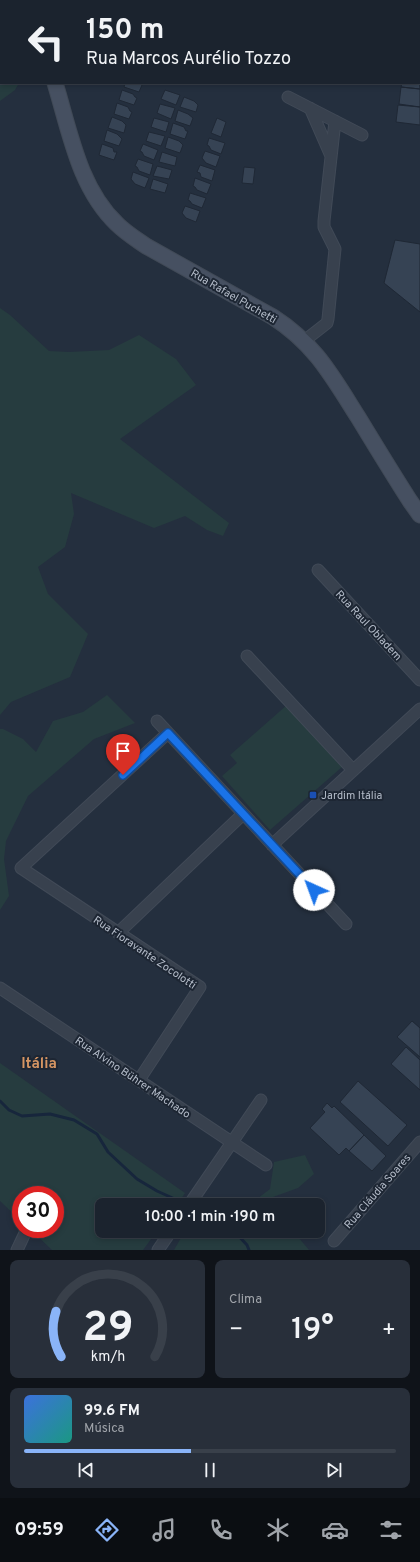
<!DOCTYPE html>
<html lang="pt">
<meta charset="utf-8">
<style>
:root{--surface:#1b232e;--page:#282f3a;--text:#f1f3f6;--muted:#a0a4aa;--line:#39404a;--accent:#8ab4f8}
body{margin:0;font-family:Overpass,sans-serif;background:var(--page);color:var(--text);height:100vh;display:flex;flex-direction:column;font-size:15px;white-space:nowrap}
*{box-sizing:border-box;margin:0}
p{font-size:13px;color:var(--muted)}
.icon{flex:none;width:22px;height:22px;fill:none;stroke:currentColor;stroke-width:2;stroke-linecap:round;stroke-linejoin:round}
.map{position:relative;height:1250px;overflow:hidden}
.details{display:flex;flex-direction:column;gap:10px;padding:10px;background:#0f1319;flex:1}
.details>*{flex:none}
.guide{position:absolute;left:0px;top:0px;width:420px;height:84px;box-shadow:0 2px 6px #0003,0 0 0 1px var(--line);background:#1b232e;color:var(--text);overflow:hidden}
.speed{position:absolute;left:12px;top:1186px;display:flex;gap:8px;font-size:20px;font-weight:700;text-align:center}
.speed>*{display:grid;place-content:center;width:52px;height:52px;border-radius:50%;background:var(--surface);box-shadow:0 2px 6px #0003,0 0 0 1px var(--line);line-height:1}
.speed .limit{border:6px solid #d22;background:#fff;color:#111}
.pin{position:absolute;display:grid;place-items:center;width:34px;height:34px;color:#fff;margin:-41px -17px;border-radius:50% 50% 50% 0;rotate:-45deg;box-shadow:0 0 4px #0007}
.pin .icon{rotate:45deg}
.me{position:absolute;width:44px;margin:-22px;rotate:317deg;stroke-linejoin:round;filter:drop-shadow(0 0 3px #0008)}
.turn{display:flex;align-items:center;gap:14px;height:84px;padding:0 20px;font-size:18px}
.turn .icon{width:52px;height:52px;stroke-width:2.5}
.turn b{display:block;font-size:28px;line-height:34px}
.big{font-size:30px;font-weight:600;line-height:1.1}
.details .card{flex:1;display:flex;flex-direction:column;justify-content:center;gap:6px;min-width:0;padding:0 14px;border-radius:8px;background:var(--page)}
.details .dial{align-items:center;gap:0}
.dial svg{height:104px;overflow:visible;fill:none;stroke:var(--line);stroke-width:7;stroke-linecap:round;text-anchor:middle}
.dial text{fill:var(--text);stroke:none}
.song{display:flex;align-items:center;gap:12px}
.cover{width:48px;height:48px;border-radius:6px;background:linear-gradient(135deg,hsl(220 70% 55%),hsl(170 70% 35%))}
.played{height:4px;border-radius:2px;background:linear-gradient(90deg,var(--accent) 45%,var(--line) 45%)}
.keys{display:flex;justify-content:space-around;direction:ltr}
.heat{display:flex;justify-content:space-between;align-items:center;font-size:22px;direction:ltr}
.details .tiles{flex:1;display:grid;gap:10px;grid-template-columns:1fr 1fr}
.card:last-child{grid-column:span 2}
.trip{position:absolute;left:95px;top:1198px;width:230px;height:40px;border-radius:8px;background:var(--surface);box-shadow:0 2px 6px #0003,0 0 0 1px var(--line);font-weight:600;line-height:40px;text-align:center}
.dock{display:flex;height:64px;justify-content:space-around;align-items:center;background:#0b0e12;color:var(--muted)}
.dock .icon{width:28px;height:28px}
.dock .on{color:var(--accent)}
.dock b{font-size:18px;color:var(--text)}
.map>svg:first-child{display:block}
.green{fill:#263c3f}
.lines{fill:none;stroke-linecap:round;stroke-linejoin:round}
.stream{stroke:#17263c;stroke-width:3}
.building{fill:#364354;stroke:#1f2835}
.street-casing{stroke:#414a57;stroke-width:13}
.secondary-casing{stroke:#414a57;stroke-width:17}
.street{stroke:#38414e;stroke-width:11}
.secondary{stroke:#465061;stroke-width:15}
.route-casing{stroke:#114b97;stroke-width:10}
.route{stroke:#1a73e8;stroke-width:7}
.transit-dot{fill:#1a4fb4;stroke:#1d2633;stroke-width:1.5}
.labels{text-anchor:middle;stroke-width:4;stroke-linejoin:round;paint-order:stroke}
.street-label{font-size:11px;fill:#b4bcc9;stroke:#1d2633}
.poi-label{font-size:11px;fill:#b4bcc9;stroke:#1d2633;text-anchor:start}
.district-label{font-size:15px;font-weight:bold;fill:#d59563;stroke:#1d2633}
</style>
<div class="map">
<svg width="420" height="1250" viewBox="0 0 420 1250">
<rect width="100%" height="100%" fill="#242f3e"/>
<path class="green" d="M 0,0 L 15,1 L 1,1 L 1,83 L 19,83 L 15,90 L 0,101 Z
M 0,308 L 10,315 L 49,351 L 69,352 L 109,350 L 139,335 L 176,359 L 196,385 L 120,439 L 229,523 L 223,536 L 207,530 L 185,516 L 154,528 L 71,493 L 74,514 L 65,547 L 38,567 L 48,594 L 88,634 L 70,677 L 11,702 L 0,715 Z
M 107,695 L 135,723 L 94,739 L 28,796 L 6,841 L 4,859 L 9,896 L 0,910 L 0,729 L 3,729 L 23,739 L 36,752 L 53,721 L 83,712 Z
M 287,705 L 342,767 L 270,830 L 222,776 L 237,763 L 230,755 Z
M 0,1063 L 185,1193 L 177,1205 L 102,1205 L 102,1231 L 157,1231 L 143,1250 L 52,1250 L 30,1229 L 55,1229 L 55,1195 L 21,1195 L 21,1221 L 0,1201 Z
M 305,1155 L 314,1174 L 298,1188 L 273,1197 L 274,1205 L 249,1205 L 270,1189 L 274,1162 Z
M 204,1197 L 229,1205 L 199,1205 Z
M 185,1231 L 293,1231 L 309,1250 L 174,1250 Z"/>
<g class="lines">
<path class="stream" d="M 0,1101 L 9,1110 L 22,1116 L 50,1114 L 74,1120 L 97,1134 L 108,1152 L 137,1179 L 157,1191 L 177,1200
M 234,1231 L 247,1245 L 249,1250"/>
</g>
<path class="building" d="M 312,0 L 349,0 L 349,1 Z
M 419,34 L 420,35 L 420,62 L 419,61 Z
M 419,72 L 420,89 L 401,87 L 402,83 L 419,83 Z
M 125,83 L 139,83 L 142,85 L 139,92 L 124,87 Z
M 401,87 L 420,89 L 420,107 L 399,104 Z
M 122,90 L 133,94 L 135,97 L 137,98 L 134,105 L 119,100 Z
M 165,90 L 180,95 L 176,105 L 161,99 Z
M 184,97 L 194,101 L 198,105 L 196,112 L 180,107 Z
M 117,103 L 128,107 L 130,111 L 132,112 L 129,119 L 114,114 Z
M 160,104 L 175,108 L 171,119 L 157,113 Z
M 398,105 L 420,107 L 420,125 L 396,122 Z
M 178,110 L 188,114 L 193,118 L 190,126 L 175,121 Z
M 112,117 L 122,121 L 126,125 L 124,133 L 108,128 Z
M 154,118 L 169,122 L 166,132 L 151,127 Z
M 217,118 L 226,122 L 221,137 L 211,133 Z
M 173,123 L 184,127 L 186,131 L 188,131 L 185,139 L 170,134 Z
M 107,130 L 117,134 L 122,139 L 119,146 L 104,141 Z
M 149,132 L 165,136 L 161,146 L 146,141 Z
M 168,137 L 179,141 L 183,145 L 180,153 L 165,148 Z
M 209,138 L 225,143 L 221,154 L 211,150 L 209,146 L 207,145 Z
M 102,144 L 113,148 L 114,152 L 117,152 L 114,160 L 99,155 Z
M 143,144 L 158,150 L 154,160 L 144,156 L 142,152 L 140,151 Z
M 205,151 L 220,156 L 216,167 L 206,163 L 202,158 Z
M 162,152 L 177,157 L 175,166 L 159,162 Z
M 138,159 L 153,164 L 150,175 L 139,171 L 137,167 L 135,166 Z
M 200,165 L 215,170 L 212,181 L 201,177 L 200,173 L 197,172 Z
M 157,166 L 172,170 L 169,179 L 153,176 Z
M 244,167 L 255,168 L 253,184 L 242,183 Z
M 133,172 L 149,178 L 145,188 L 135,184 L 131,179 Z
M 195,178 L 211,184 L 207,194 L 197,190 L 195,187 L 193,186 Z
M 153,179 L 168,184 L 165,193 L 150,189 Z
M 190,193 L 206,198 L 202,208 L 192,204 L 190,201 L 188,200 Z
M 185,206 L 200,211 L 196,222 L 186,218 L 182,213 Z
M 395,240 L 420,244 L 420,312 L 384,283 Z
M 412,1021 L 420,1028 L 420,1057 L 397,1037 Z
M 406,1047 L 420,1060 L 420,1090 L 391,1064 Z
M 358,1081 L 407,1125 L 388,1146 L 340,1102 Z
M 327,1103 L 332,1108 L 334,1106 L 364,1135 L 349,1151 L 346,1148 L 339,1155 L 310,1128 L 325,1112 L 322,1109 Z
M 364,1135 L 386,1156 L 372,1171 L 349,1151 Z"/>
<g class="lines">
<defs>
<path id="street" d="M 288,97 L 362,135
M 310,108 L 331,156
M 304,341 L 327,323 L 328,319 L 335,249 L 324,227 L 324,221 L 335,121
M 318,570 L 420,680
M 247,656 L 353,770
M 157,721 L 346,924
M 272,845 L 420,709
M 118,933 L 243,814
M 0,988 L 266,1165
M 139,1080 L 200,987 L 21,868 L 168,733
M 189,1205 L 261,1100
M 334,1241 L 420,1142
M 17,1250 L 26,1231
M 158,1250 L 171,1231"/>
<path id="secondary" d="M 31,0 L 31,1
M 55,83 C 70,132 79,188 117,224 C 126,233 136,239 146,246 L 273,317 C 315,344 332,376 358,417 C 375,445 392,473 410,501 L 420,515"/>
</defs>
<use href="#street" class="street-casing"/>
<use href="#secondary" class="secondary-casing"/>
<use href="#street" class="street"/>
<use href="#secondary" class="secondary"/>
</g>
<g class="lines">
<defs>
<path id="route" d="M 123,775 L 168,733 L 314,890"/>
</defs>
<use href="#route" class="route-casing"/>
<use href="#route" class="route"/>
</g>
<rect class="transit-dot" x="309" y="791" width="8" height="8" rx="2"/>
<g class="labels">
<g class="street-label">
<text transform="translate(234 296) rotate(30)" y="4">Rua Rafael Puchetti</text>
<text transform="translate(369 625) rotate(47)" y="4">Rua Raul Obladem</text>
<text transform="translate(145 952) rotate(34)" y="4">Rua Fioravante Zocolotti</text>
<text transform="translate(133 1077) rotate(34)" y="4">Rua Alvino Bührer Machado</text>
<text transform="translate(377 1191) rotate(-49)" y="4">Rua Cláudia Soares</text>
</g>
<g class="poi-label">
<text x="321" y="799">Jardim Itália</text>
</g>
<g class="district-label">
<text x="39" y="1068">Itália</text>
</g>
</g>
</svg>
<div class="speed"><div class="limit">30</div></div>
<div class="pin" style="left:123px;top:775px;background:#d93025"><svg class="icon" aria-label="arrive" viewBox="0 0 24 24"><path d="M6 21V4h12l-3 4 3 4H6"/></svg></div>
<svg class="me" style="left:314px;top:890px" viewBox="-20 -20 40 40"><circle r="19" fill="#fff"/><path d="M0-13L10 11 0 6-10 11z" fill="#1a73e8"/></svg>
<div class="trip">10:00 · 1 min · 190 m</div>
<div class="guide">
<div class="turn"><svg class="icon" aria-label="left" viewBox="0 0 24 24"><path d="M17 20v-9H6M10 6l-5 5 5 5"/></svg><div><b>150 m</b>Rua Marcos Aurélio Tozzo</div></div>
</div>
</div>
<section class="details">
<div class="tiles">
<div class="card dial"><svg viewBox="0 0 100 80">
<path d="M14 69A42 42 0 1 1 86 69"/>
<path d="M14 69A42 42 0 0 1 10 34" stroke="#8ab4f8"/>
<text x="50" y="56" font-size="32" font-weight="700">29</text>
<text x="50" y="72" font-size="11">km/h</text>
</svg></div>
<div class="card"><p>Clima</p>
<div class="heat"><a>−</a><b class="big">19°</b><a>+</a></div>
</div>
<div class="card">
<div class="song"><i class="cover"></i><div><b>99.6 FM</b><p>Música</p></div></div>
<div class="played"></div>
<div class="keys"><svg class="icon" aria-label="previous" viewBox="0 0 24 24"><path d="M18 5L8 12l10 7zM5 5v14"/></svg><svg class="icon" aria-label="pause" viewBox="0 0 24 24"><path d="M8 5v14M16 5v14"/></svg><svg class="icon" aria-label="next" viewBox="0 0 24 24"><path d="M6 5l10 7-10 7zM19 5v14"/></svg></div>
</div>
</div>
</section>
<nav class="dock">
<b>09:59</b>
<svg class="icon on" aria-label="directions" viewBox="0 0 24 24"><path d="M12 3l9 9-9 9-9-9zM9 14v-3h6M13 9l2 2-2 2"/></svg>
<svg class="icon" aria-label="music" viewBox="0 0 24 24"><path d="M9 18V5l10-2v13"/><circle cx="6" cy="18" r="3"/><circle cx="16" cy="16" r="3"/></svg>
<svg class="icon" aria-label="phone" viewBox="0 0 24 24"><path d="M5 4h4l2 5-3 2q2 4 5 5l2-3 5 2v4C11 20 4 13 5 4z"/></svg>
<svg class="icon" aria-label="climate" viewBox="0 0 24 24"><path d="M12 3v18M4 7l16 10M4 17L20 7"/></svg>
<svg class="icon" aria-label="car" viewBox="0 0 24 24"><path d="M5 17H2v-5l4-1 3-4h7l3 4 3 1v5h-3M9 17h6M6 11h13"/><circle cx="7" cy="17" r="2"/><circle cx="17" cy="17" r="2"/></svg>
<svg class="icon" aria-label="filters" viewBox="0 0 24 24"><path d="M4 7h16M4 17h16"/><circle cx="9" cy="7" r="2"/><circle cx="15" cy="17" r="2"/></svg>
</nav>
